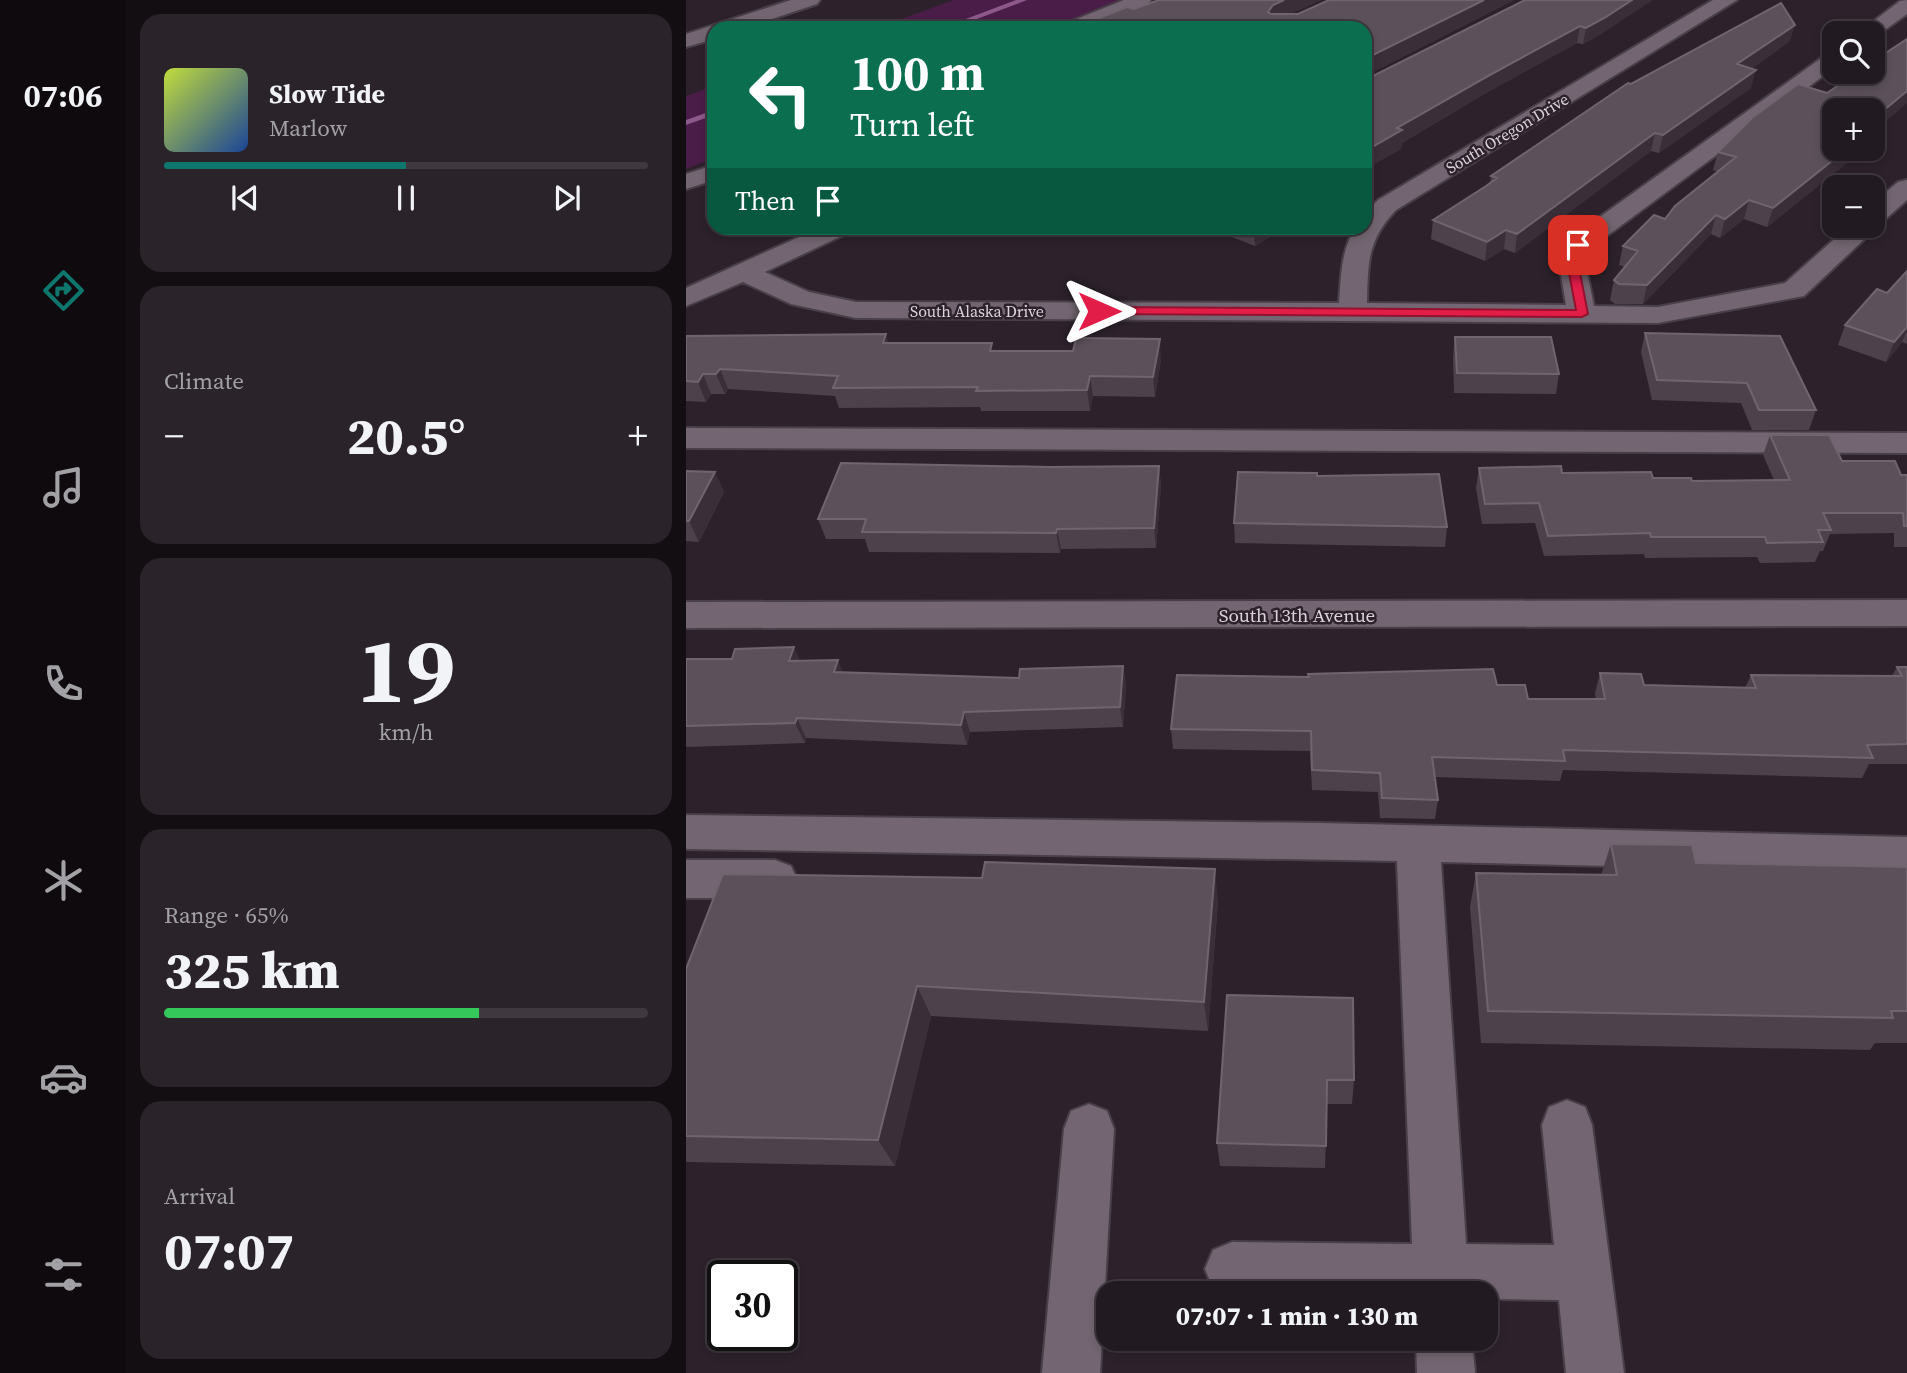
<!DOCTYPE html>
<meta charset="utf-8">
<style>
:root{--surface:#221a21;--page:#2a232a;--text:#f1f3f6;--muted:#a2a1a5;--line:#3f383f;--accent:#0f766e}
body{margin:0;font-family:"Source Serif 4",serif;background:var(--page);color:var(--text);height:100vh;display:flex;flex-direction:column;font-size:26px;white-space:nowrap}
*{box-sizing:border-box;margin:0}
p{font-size:23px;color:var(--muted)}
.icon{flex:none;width:38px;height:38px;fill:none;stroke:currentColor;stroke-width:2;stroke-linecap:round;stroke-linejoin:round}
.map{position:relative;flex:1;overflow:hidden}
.side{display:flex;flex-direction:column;gap:14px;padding:14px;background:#130e12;width:560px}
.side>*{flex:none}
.guide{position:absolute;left:21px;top:21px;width:665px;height:214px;border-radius:21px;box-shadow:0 4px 10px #0003,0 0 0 2px var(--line);background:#0b6e4f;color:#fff;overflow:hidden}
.controls{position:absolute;left:1136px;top:21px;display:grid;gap:14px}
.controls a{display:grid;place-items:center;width:63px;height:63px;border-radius:14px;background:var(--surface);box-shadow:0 4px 10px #0003,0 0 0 2px var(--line);font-size:35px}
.speed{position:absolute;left:21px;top:1260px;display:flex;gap:14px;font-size:35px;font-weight:700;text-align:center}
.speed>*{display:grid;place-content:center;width:91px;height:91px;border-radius:50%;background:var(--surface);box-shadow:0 4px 10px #0003,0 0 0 2px var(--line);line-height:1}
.speed .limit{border:4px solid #111;border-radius:10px;background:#fff;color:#111}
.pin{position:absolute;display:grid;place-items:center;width:60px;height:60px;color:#fff;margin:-30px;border-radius:14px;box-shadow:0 4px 10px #0006}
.me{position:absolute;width:77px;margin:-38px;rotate:90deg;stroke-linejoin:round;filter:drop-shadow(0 0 5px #0008)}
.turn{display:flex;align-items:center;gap:24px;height:147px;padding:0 28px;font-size:32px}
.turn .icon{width:91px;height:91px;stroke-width:2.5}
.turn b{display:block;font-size:49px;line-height:60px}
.then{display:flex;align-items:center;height:66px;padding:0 28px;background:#0003;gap:14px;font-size:26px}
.big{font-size:52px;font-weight:800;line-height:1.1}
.side .card{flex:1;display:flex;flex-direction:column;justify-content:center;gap:10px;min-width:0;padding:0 24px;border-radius:21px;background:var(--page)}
.side .dial{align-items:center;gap:0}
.dial b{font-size:91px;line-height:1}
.song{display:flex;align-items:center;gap:21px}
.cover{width:84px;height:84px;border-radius:10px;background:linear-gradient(135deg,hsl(70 70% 55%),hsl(220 70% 35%))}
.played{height:7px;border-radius:4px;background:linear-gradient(90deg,var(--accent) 50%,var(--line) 50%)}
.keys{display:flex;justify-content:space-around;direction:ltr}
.heat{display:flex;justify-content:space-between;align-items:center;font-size:38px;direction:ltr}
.charge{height:10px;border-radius:5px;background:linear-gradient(90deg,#34c759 65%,var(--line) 0)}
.trip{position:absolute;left:410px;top:1281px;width:402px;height:70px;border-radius:21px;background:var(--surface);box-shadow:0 4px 10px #0003,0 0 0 2px var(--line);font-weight:800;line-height:70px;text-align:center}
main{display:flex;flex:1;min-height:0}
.dock{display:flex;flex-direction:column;width:126px;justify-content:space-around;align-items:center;background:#0e0a0d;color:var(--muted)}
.dock .icon{width:49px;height:49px}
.dock .on{color:var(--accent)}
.dock b{font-size:32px;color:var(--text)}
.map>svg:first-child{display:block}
.green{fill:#4a1d49}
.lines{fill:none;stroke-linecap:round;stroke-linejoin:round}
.stream{fill:#8e588b;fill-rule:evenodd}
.minor-casing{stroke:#483f48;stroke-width:4}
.minor{fill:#736672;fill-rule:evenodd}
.wall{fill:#4d414c}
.shaded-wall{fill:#3a2e39}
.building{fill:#5c515b;stroke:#70656f;stroke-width:2}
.route{fill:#e11d48;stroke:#92132f;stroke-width:2}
.labels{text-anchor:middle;stroke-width:5;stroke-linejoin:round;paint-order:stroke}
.far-street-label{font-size:16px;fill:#dad3da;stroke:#2d222c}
.street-label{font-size:19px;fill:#dad3da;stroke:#2d222c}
</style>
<main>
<nav class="dock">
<b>07:06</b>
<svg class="icon on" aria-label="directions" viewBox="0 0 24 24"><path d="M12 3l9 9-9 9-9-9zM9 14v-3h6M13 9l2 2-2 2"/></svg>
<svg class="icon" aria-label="music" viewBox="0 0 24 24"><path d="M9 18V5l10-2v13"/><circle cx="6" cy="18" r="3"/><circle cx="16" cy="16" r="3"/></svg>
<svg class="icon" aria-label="phone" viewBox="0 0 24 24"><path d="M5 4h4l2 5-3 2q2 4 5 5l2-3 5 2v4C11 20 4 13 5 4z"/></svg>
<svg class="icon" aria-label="climate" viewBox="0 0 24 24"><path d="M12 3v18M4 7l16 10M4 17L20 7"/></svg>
<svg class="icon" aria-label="car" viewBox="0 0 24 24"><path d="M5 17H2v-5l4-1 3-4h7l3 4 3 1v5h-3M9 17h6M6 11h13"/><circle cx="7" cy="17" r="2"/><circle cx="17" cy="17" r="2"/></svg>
<svg class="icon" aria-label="filters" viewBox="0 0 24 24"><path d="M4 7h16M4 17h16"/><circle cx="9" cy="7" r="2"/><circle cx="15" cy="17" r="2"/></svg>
</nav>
<section class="side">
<div class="card">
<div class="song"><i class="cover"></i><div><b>Slow Tide</b><p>Marlow</p></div></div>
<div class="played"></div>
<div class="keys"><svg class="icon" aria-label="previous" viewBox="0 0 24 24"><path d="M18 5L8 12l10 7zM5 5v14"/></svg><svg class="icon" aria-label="pause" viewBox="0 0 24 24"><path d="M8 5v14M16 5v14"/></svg><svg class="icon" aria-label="next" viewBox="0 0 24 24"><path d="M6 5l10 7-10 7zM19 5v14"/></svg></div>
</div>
<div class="card"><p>Climate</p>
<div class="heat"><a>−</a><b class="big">20.5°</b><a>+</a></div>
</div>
<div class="card dial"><b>19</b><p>km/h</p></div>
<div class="card"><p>Range · 65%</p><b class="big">325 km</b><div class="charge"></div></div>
<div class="card"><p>Arrival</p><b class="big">07:07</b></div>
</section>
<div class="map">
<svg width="1221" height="1373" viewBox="0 0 1221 1373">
<rect width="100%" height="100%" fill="#2d222c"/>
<path class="green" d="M 268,0 L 439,0 L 366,28 L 190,28 Z
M 28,86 L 28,158 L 0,169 L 0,96 Z"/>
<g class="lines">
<path class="stream" d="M 330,0 L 341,0 L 267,28 L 256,28 Z
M 28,110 L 28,115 L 0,125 L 0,120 Z"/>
<defs>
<path id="minor" d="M 105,0 L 134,0 L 131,4 L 59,28 L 28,28 L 28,39 L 0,47 L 0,34 Z
M 438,0 L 465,0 L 462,4 L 403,28 L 375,28 L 378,24 Z
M 1027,0 L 1051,0 L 710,210 C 681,240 682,264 681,303 L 880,305 L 872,257 L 883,239 L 1141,54 L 1148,52 L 1148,68 L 902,250 L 898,257 L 908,306 L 972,307 L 1099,283 L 1163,226 L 1186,226 L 1186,204 L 1212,182 L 1221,180 L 1221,200 L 1195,223 L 1190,225 L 1187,231 L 1118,296 L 972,323 L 170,318 L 105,304 L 57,282 L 0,306 L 0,288 L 133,228 L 166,228 L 162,233 L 79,272 L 123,292 L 170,302 L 653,303 C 655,276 655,251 669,228 L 679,228 L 679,213 L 692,200 Z
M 1221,0 L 1221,14 L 1189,37 L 1186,38 L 1186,33 L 1172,33 L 1214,1 Z
M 28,165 L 28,180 L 0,189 L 0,174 Z
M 0,428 L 1221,433 L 1221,453 L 0,448 Z
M 1221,600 L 1221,626 L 0,628 L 0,602 Z
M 0,815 L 635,823 L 1221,837 L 1221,873 L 755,862 L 780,1244 L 868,1245 L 856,1125 L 863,1107 L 881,1100 L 899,1107 L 906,1125 L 938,1373 L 880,1373 L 873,1300 L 800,1299 L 800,1293 L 538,1293 L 527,1288 L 519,1269 L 527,1250 L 546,1242 L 726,1244 L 711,861 L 0,849 Z
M 0,860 L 89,860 L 105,866 L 111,879 L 105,892 L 89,898 L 0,898 Z
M 403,1104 L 421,1111 L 428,1129 L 414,1373 L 356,1373 L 378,1129 L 385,1111 Z
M 730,1339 L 786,1339 L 789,1373 L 731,1373 Z"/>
</defs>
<use href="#minor" class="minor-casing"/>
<use href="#minor" class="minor"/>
</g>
<path class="wall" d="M 473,0 L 635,0 L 604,14 L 828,0 L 679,76 L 679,80 L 839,0 L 917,33 L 897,44 L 891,43 L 800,93 L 716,143 L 715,149 L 679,169 L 679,28 L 448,9 Z
M 1104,41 L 1065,69 L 1065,88 L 973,153 L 965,151 L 829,253 L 818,249 L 799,261 L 745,239 L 747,220 L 804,184 L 805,176 L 945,84 Z
M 1148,149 L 1174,149 L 1172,154 L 1081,227 L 1058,219 L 1034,238 L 1025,234 L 957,304 L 929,304 L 924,300 L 928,280 L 939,267 L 933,265 L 937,246 L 979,219 L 1032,172 L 1027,170 L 1032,152 Z
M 523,228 L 598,228 L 569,246 Z
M 1221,271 L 1221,344 L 1216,342 L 1200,362 L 1152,345 L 1159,325 L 1201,293 Z
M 959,333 L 1130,410 L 1123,430 L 1066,430 L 1055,403 L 966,400 L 955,352 Z
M 0,336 L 203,343 L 308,351 L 475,359 L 469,397 L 407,396 L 404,411 L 295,411 L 294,407 L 153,408 L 149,396 L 42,389 L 39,394 L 25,394 L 20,402 L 0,401 Z
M 769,337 L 873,374 L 870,394 L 768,393 L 767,357 Z
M 1084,435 L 1156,461 L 1215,475 L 1221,475 L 1221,547 L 1208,547 L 1208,533 L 1144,534 L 1137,551 L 1134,551 L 1129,562 L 1074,563 L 1071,557 L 959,558 L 958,554 L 858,556 L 849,523 L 796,524 L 790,488 L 793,468 L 1006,481 L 1088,480 L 1077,455 Z
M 473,466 L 475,486 L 470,548 L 375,549 L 374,553 L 183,552 L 179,539 L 140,539 L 132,519 L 364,467 Z
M 0,471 L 29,472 L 38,492 L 13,542 L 0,541 Z
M 631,476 L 761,527 L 759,547 L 549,543 L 548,523 Z
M 0,659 L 114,661 L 157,673 L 333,678 L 437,666 L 440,686 L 437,727 L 284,732 L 281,745 L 120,738 L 119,743 L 0,747 Z
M 1211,667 L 1221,667 L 1221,764 L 1183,764 L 1176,778 L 877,770 L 874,781 L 749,777 L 752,800 L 749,819 L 694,818 L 692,792 L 626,790 L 624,751 L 487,749 L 485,729 L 811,685 L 842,699 L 910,699 L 909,693 L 914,673 L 958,685 L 1059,688 L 1065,675 L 1206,676 Z
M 925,844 L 1010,863 L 1221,867 L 1221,1043 L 1189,1043 L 1184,1050 L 795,1043 L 784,907 L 790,873 L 915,875 Z
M 532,901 L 522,1031 L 245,1016 L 209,1166 L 0,1162 L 0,969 Z
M 667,998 L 668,1080 L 666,1104 L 641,1104 L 639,1168 L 534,1166 L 531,1143 Z"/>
<path class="shaded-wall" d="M 598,0 L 635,0 L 587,22 L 582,12 L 587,5 Z
M 798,0 L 828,0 L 679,76 L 679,59 Z
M 946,0 L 967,0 L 917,33 L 897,44 L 900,28 Z
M 1109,25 L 1104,41 L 1046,82 L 1051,64 Z
M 894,26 L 891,43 L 800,93 L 716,143 L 715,149 L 679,169 L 679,151 L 711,128 L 802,76 Z
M 1070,70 L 1065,88 L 973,153 L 977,135 Z
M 1221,91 L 1221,103 L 1186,133 L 1186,120 Z
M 969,133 L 965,151 L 829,253 L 831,234 Z
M 1161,149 L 1174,149 L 1172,154 L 1081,227 L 1087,208 Z
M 1063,200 L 1058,219 L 1034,238 L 1039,219 Z
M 1030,215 L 1025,234 L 957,304 L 961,285 Z
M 568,228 L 598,228 L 569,246 Z
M 820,230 L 818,249 L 799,261 L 801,242 Z
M 1221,327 L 1221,331 L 1216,342 L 1200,362 L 1208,342 Z
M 200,334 L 206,354 L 197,343 Z
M 474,339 L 475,359 L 469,397 L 467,377 Z
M 34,369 L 42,389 L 39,394 L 30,374 Z
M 17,374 L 25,394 L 20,402 L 12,382 Z
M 404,376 L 407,396 L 404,411 L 401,390 Z
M 473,466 L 475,486 L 470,548 L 468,528 Z
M 29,472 L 38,492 L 13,542 L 3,521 Z
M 371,529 L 375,549 L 374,553 L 370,533 Z
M 108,647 L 117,667 L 103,661 Z
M 152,660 L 160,680 L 148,672 Z
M 437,666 L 440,686 L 437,727 L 434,707 Z
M 278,712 L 284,732 L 281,745 L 275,725 Z
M 111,718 L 120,738 L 119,743 L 109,723 Z
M 529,869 L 532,901 L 522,1031 L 518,1002 Z
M 231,986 L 245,1016 L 209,1166 L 192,1140 Z"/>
<path class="building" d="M 473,0 L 598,0 L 587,5 L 582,12 L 585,14 L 612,14 L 643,0 L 798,0 L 679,59 L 679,28 L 388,28 L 441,7 L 448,9 Z
M 839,0 L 946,0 L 920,17 L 900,28 L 894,26 L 802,76 L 711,128 L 716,130 L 679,151 L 679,75 L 679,80 Z
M 1095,3 L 1109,25 L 1051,64 L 1070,70 L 977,135 L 969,133 L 831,234 L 820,230 L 801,242 L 747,220 L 800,186 L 811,178 L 805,176 L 942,83 L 945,84 Z
M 1221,39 L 1221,91 L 1186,120 L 1186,110 L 1148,110 L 1148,149 L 1161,149 L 1087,208 L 1063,200 L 1039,219 L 1030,215 L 961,285 L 933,284 L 928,280 L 952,251 L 937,246 L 968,215 L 979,219 L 989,206 L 1050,157 L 1032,152 L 1066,118 L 1112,84 L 1141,93 L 1172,72 L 1186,72 L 1186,62 Z
M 1221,271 L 1221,327 L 1208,342 L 1159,325 L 1191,289 L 1201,293 Z
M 959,333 L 1094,336 L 1130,410 L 1073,410 L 1061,383 L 971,380 Z
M 200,334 L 197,343 L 306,343 L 304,351 L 387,351 L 390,338 L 474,339 L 467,377 L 404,376 L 401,390 L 290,391 L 292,387 L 147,388 L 152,376 L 34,369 L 30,374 L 17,374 L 12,382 L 0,381 L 0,336 Z
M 769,337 L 865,337 L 873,374 L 771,373 Z
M 1084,435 L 1143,435 L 1156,461 L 1209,461 L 1215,475 L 1221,475 L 1221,526 L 1218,526 L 1217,513 L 1137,513 L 1145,530 L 1132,530 L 1137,542 L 1081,543 L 1079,537 L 965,537 L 964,533 L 862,536 L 853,503 L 799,504 L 793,468 L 875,466 L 876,473 L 965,472 L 967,478 L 1005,478 L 1006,481 L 1104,480 Z
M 155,463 L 364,467 L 473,466 L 468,528 L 371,529 L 370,533 L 176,532 L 180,519 L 132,519 Z
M 0,471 L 29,472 L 3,521 L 0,521 Z
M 552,472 L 631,473 L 631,476 L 753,474 L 761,527 L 548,523 Z
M 108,647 L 103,661 L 152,660 L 148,672 L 333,678 L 334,669 L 437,666 L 434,707 L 278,712 L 275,725 L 111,718 L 109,723 L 0,726 L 0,659 L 46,659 L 49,649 Z
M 1211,667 L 1221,667 L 1221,744 L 1181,745 L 1187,758 L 877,750 L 879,761 L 746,757 L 752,800 L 696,798 L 694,773 L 626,770 L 625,731 L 485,729 L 491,675 L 623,677 L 622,674 L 807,669 L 811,685 L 839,685 L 842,699 L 919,699 L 914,673 L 955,674 L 958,685 L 1070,688 L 1065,675 L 1216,676 Z
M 925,844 L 1006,845 L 1010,863 L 1221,867 L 1221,1011 L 1205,1011 L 1207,1018 L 802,1011 L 790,873 L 931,875 Z
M 299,862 L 529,869 L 518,1002 L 231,986 L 192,1140 L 0,1136 L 0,969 L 37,874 L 296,878 Z
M 541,995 L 667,998 L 668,1080 L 641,1080 L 640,1146 L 531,1143 Z"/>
<path class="route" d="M 888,243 L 897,245 L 891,257 L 902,314 L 896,317 L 413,314 L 407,311 L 413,307 L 890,310 L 880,257 Z"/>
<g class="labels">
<g class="far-street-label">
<text transform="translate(821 133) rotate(-31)" y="6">South Oregon Drive</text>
<text x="291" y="317">South Alaska Drive</text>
</g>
<g class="street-label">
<text x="611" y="622">South 13th Avenue</text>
</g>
</g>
</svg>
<div class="controls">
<a><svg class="icon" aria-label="search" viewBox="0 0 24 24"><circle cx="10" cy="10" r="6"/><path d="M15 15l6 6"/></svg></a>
<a>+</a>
<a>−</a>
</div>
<div class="speed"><div class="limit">30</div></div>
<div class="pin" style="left:892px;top:245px;background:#d93025"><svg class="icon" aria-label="arrive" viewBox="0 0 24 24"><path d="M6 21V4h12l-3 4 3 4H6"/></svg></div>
<svg class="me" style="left:413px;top:311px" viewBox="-20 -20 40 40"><path d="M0-17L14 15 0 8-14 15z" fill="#e11d48" stroke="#fff" stroke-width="4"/></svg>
<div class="trip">07:07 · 1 min · 130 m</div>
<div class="guide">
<div class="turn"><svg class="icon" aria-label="left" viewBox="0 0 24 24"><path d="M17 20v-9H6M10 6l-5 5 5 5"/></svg><div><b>100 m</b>Turn left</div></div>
<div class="then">Then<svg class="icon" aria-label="arrive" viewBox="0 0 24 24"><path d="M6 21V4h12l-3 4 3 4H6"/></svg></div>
</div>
</div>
</main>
